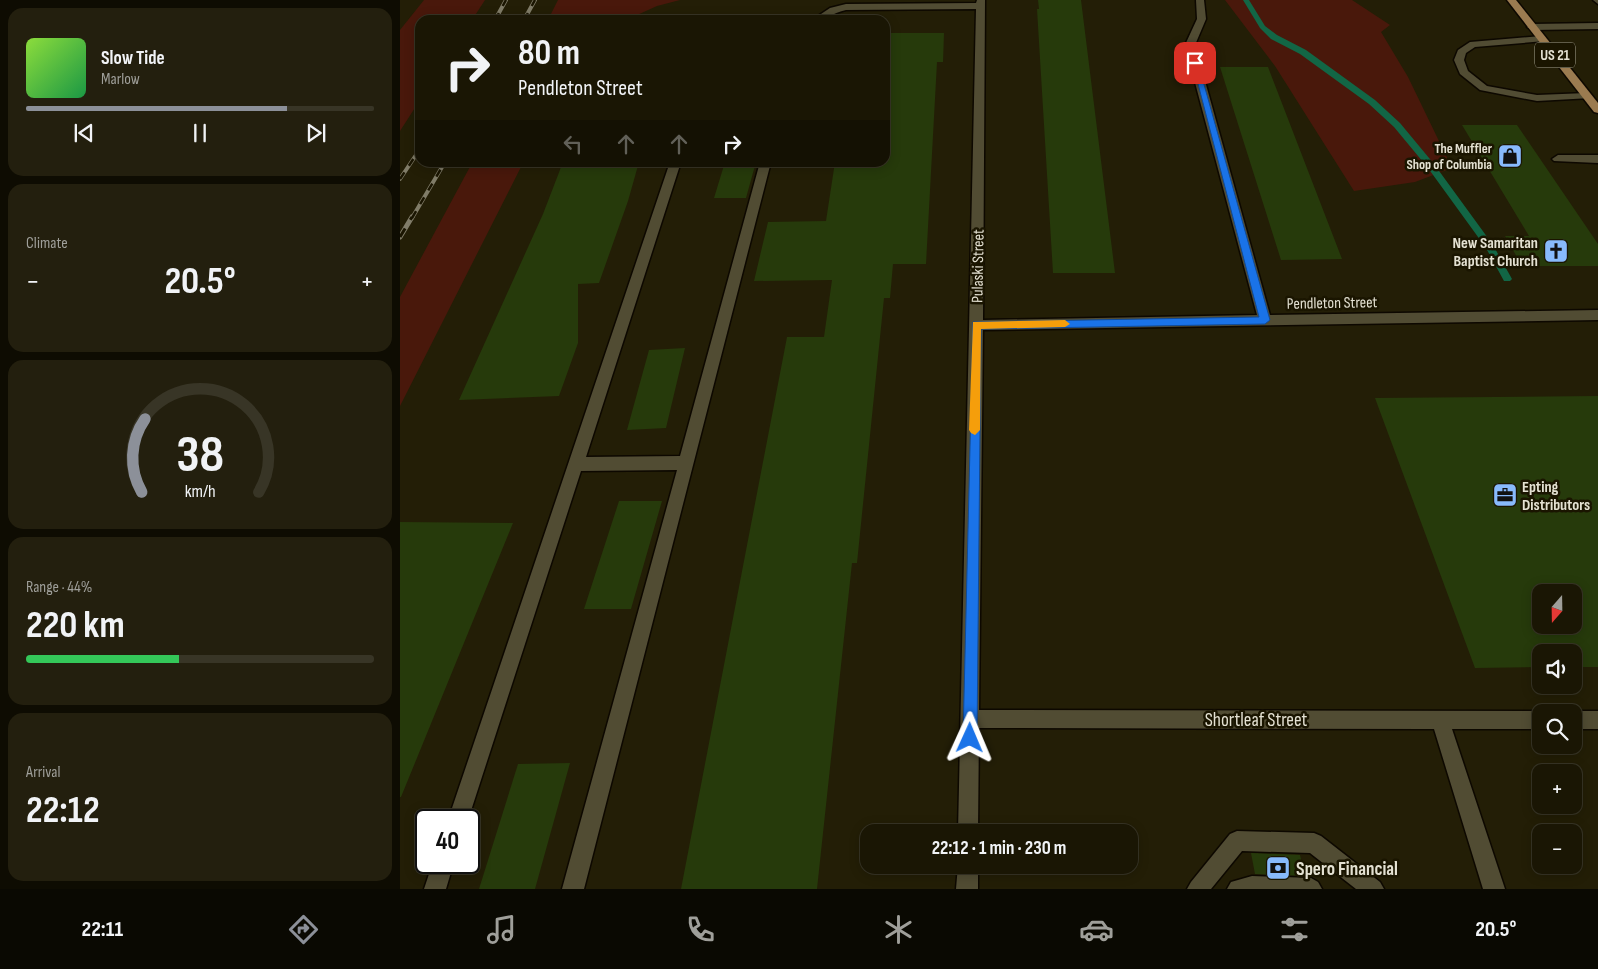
<!DOCTYPE html>
<meta charset="utf-8">
<style>
:root{--surface:#1a1604;--page:#231f0e;--text:#f1f3f6;--muted:#9f9f9a;--line:#383526;--accent:#8c9099}
body{margin:0;font-family:"Sofia Sans Condensed",sans-serif;background:var(--page);color:var(--text);height:100vh;display:flex;flex-direction:column;font-size:19px;white-space:nowrap}
*{box-sizing:border-box;margin:0}
p{font-size:16px;color:var(--muted)}
.icon{flex:none;width:28px;height:28px;fill:none;stroke:currentColor;stroke-width:2;stroke-linecap:round;stroke-linejoin:round}
.map{position:relative;flex:1;overflow:hidden}
.drawer{display:flex;flex-direction:column;gap:8px;padding:8px;background:#0e0c02;width:400px}
.drawer>*{flex:none}
.hud{position:absolute;left:15px;top:15px;width:475px;height:152px;border-radius:15px;box-shadow:0 2px 12px #0003,0 0 0 1px var(--line);background:#1a1604;color:var(--text);overflow:hidden}
.needle{width:32px;rotate:200deg}
.fabs{position:absolute;left:1132px;top:584px;display:grid;gap:10px}
.fabs a{display:grid;place-items:center;width:50px;height:50px;border-radius:10px;background:var(--surface);box-shadow:0 2px 12px #0003,0 0 0 1px var(--line);font-size:25px}
.speed{position:absolute;left:15px;top:809px;display:flex;gap:10px;font-size:25px;font-weight:700;text-align:center}
.speed>*{display:grid;place-content:center;width:65px;height:65px;border-radius:50%;background:var(--surface);box-shadow:0 2px 12px #0003,0 0 0 1px var(--line);line-height:1}
.speed .limit{border:2px solid #111;border-radius:8px;background:#fff;color:#111}
.pin{position:absolute;display:grid;place-items:center;width:42px;height:42px;color:#fff;margin:-21px;border-radius:10px;box-shadow:0 2px 8px #0006}
.me{position:absolute;width:55px;margin:-28px;rotate:1deg;stroke-linejoin:round;filter:drop-shadow(0 0 4px #0008)}
.turn{display:flex;align-items:center;gap:18px;height:105px;padding:0 20px;font-size:22px}
.turn .icon{width:65px;height:65px;stroke-width:2.5}
.turn b{display:block;font-size:35px;line-height:42px}
.lanes{display:flex;align-items:center;height:48px;padding:0 20px;background:#0003;justify-content:center;gap:25px;direction:ltr}
.lanes .off{opacity:.35}
.big{font-size:38px;font-weight:700;line-height:1.1}
.drawer .widget{flex:1;display:flex;flex-direction:column;justify-content:center;gap:8px;min-width:0;padding:0 18px;border-radius:15px;background:var(--page)}
.drawer .dial{align-items:center;gap:0}
.dial svg{height:130px;overflow:visible;fill:none;stroke:var(--line);stroke-width:7;stroke-linecap:round;text-anchor:middle}
.dial text{fill:var(--text);stroke:none}
.song{display:flex;align-items:center;gap:15px}
.cover{width:60px;height:60px;border-radius:8px;background:linear-gradient(135deg,hsl(90 70% 55%),hsl(140 70% 35%))}
.played{height:5px;border-radius:2px;background:linear-gradient(90deg,var(--accent) 75%,var(--line) 75%)}
.keys{display:flex;justify-content:space-around;direction:ltr}
.heat{display:flex;justify-content:space-between;align-items:center;font-size:28px;direction:ltr}
.charge{height:8px;border-radius:4px;background:linear-gradient(90deg,#34c759 44%,var(--line) 0)}
.trip{position:absolute;left:460px;top:824px;width:278px;height:50px;border-radius:15px;background:var(--surface);box-shadow:0 2px 12px #0003,0 0 0 1px var(--line);font-weight:700;line-height:50px;text-align:center}
.dock{display:flex;height:80px;justify-content:space-around;align-items:center;background:#0a0902;color:var(--muted)}
.dock .icon{width:35px;height:35px}
.dock .active{color:var(--accent)}
.dock b{font-size:22px;color:var(--text)}
main{display:flex;flex:1;min-height:0}
.map>svg:first-child{display:block}
.green{fill:#49180b}
.lines{fill:none;stroke-linecap:round;stroke-linejoin:round}
.stream{fill:#126645;fill-rule:evenodd}
.building{fill:#263a0b;fill-rule:evenodd}
.minor-casing{stroke:#0d0800;stroke-width:3}
.major-casing{stroke:#0d0800;stroke-width:3}
.minor{fill:#514c33;fill-rule:evenodd}
.major{fill:#9b7b50;fill-rule:evenodd}
.rail-far1-casing{stroke:#807c68;stroke-width:4}
.rail-casing{stroke:#807c68;stroke-width:5}
.rail-far1{stroke:#1a1500;stroke-width:2.5;stroke-dasharray:8;stroke-linecap:butt}
.rail{stroke:#1a1500;stroke-width:3;stroke-dasharray:10;stroke-linecap:butt}
.route{fill:#1a73e8;stroke:#114b97}
.slow{fill:#f59e0b}
.labels{text-anchor:middle;stroke-width:5;stroke-linejoin:round;paint-order:stroke}
.far-poi-label{font-size:14px;font-weight:bold;fill:#e4e1d2;stroke:#1a1500;text-anchor:end}
.shield{fill:#1a1500;stroke:#a7a493;stroke-width:1}
.shield-label{font-size:15px;font-weight:bold;fill:#e4e1d2}
.poi-label{font-size:16px;font-weight:bold;fill:#e4e1d2;stroke:#1a1500;text-anchor:end}
.street-label{font-size:16px;fill:#e4e1d2;stroke:#1a1500}
.near-street-label{font-size:19px;fill:#e4e1d2;stroke:#1a1500}
.near-poi-label{font-size:19px;font-weight:bold;fill:#e4e1d2;stroke:#1a1500;text-anchor:start}
</style>
<main>
<section class="drawer">
<div class="widget">
<div class="song"><i class="cover"></i><div><b>Slow Tide</b><p>Marlow</p></div></div>
<div class="played"></div>
<div class="keys"><svg class="icon" aria-label="previous" viewBox="0 0 24 24"><path d="M18 5L8 12l10 7zM5 5v14"/></svg><svg class="icon" aria-label="pause" viewBox="0 0 24 24"><path d="M8 5v14M16 5v14"/></svg><svg class="icon" aria-label="next" viewBox="0 0 24 24"><path d="M6 5l10 7-10 7zM19 5v14"/></svg></div>
</div>
<div class="widget"><p>Climate</p>
<div class="heat"><a>−</a><b class="big">20.5°</b><a>+</a></div>
</div>
<div class="widget dial"><svg viewBox="0 0 100 80">
<path d="M14 69A42 42 0 1 1 86 69"/>
<path d="M14 69A42 42 0 0 1 16 24" stroke="#8c9099"/>
<text x="50" y="56" font-size="32" font-weight="700">38</text>
<text x="50" y="72" font-size="11">km/h</text>
</svg></div>
<div class="widget"><p>Range · 44%</p><b class="big">220 km</b><div class="charge"></div></div>
<div class="widget"><p>Arrival</p><b class="big">22:12</b></div>
</section>
<div class="map">
<svg width="1198" height="889" viewBox="0 0 1198 889">
<rect width="100%" height="100%" fill="#231e06"/>
<path class="green" d="M 24,0 L 85,0 L 72,20 L 20,20 L 20,100 L 0,131 L 0,30 Z
M 158,0 L 280,0 L 257,6 L 226,20 L 148,20 Z
M 825,0 L 952,0 L 990,25 L 981,32 L 1008,77 L 1052,168 L 1015,182 L 954,191 L 875,66 Z
M 72,163 L 123,163 L 0,406 L 0,297 Z"/>
<g class="lines">
<path class="stream" d="M 843,0 L 849,0 L 865,26 L 877,35 L 906,50 L 975,100 L 1000,123 L 1034,164 L 1093,245 L 1112,279 L 1110,281 L 1104,281 L 1086,248 L 1028,168 L 994,127 L 969,104 L 900,54 L 871,39 L 860,28 Z"/>
</g>
<path class="building" d="M 638,0 L 681,0 L 715,273 L 653,273 L 637,9 L 639,9 Z
M 485,33 L 544,33 L 543,62 L 537,62 L 526,264 L 493,264 L 490,298 L 484,298 L 457,563 L 452,563 L 417,889 L 281,889 L 387,337 L 424,337 L 432,280 L 354,281 L 368,222 L 426,221 L 435,162 L 485,162 Z
M 820,67 L 868,67 L 942,259 L 881,260 Z
M 1062,125 L 1117,125 L 1198,244 L 1198,266 L 1122,266 L 1105,236 L 1129,236 Z
M 163,162 L 239,162 L 228,201 L 199,283 L 178,284 L 178,343 L 159,396 L 59,400 L 143,214 Z
M 325,162 L 356,162 L 346,198 L 314,198 Z
M 285,348 L 266,428 L 227,430 L 249,350 Z
M 1198,396 L 1198,667 L 1174,667 L 1174,652 L 1141,652 L 1141,667 L 1075,668 L 975,398 ZM 1141,592 L 1174,592 L 1174,625 L 1141,625 Z
M 219,501 L 262,501 L 231,609 L 184,609 Z
M 0,522 L 113,523 L 1,797 L 0,797 Z
M 170,763 L 135,889 L 79,889 L 118,764 Z
M 851,853 L 900,855 L 905,876 L 855,874 Z"/>
<g class="lines">
<defs>
<path id="minor" d="M 577,0 L 585,0 L 583,320 L 857,315 L 785,45 L 797,19 L 796,0 L 804,0 L 806,19 L 795,45 L 870,315 L 1198,310 L 1198,320 L 583,330 L 579,710 L 1141,711 L 1146,712 L 1141,712 L 1141,729 L 1052,729 L 1105,889 L 1083,889 L 1034,729 L 579,728 L 578,832 L 558,832 L 576,9 L 446,10 C 433,13 425,20 412,20 L 430,8 L 446,4 L 576,3 Z
M 1193,0 L 1198,0 L 1198,4 Z
M 1198,23 L 1198,29 L 1132,30 L 1127,27 L 1132,24 Z
M 1142,36 L 1145,37 L 1145,41 L 1075,47 L 1066,53 L 1064,60 L 1068,71 L 1087,86 L 1137,95 L 1187,93 L 1192,96 L 1191,98 L 1137,101 L 1080,90 L 1060,74 L 1054,60 L 1058,50 L 1070,42 Z
M 1158,155 L 1198,155 L 1198,163 L 1154,161 L 1152,159 Z
M 270,162 L 281,162 L 186,457 L 280,456 L 360,162 L 371,162 L 184,889 L 162,889 L 277,470 L 181,471 L 68,820 L 48,820 Z
M 1174,711 L 1198,711 L 1198,729 L 1174,729 L 1174,712 L 1169,712 Z
M 837,831 L 914,833 L 921,836 L 980,882 L 984,889 L 956,889 L 910,853 L 842,851 L 811,889 L 787,889 L 791,882 L 830,834 Z
M 33,862 L 54,862 L 46,889 L 24,889 Z
M 558,865 L 578,865 L 578,889 L 556,889 Z
M 852,876 L 911,878 L 918,882 L 922,889 L 827,889 L 831,882 Z"/>
<path id="major" d="M 1107,0 L 1116,0 L 1198,103 L 1198,113 L 1194,112 Z"/>
</defs>
<use href="#minor" class="minor-casing"/>
<use href="#major" class="major-casing"/>
<use href="#minor" class="minor"/>
<use href="#major" class="major"/>
<defs>
<path id="rail-far1" d="M 95,20 L 106,0
M 124,20 L 135,0
M 0,179 L 20,149
M 12,218 L 45,162"/>
<path id="rail" d="M 0,237 L 12,217"/>
</defs>
<use href="#rail-far1" class="rail-far1-casing"/>
<use href="#rail" class="rail-casing"/>
<use href="#rail-far1" class="rail-far1"/>
<use href="#rail" class="rail"/>
</g>
<path class="route" d="M 792,61 L 798,63 L 870,320 L 865,324 L 581,329 L 577,738 L 575,743 L 570,745 L 565,743 L 563,738 L 573,322 L 859,317 Z"/>
<path class="slow" d="M 665,320 L 670,324 L 665,327 L 581,329 L 580,430 L 575,435 L 571,433 L 569,430 L 573,322 Z"/>
<defs>
<symbol id="shop-square" viewBox="-11 -11 22 22"><rect x="-9" y="-9" width="18" height="18" rx="4" fill="#88bafc" stroke="#1a1500"/><path d="M-5-2.5h2.3a2.7 3.5 0 0 1 5.4 0H5L5.5 6h-11ZM-1.5-2.5h3a1.5 2.3 0 0 0-3 0Z" fill="#111"/></symbol>
<symbol id="church-square" viewBox="-11 -11 22 22"><rect x="-9" y="-9" width="18" height="18" rx="4" fill="#88bafc" stroke="#1a1500"/><path d="M-1.2-6h2.4v3.5h3.3v2.4h-3.3V6h-2.4V-.1h-3.3v-2.4h3.3Z" fill="#111"/></symbol>
<symbol id="office-square" viewBox="-11 -11 22 22"><rect x="-9" y="-9" width="18" height="18" rx="4" fill="#88bafc" stroke="#1a1500"/><path d="M-6-3h4V-5.5h4V-3h4V5H-6ZM-1-4.5V-3h2v-1.5ZM-6 0V1H6V0Z" fill="#111"/></symbol>
<symbol id="bank-square" viewBox="-11 -11 22 22"><rect x="-9" y="-9" width="18" height="18" rx="4" fill="#88bafc" stroke="#1a1500"/><path d="M-6-4H6V4H-6ZM0-2.3a2.3 2.3 0 1 0 0 4.6a2.3 2.3 0 1 0 0-4.6Z" fill="#111"/></symbol>
</defs>
<g fill-rule="evenodd">
<use href="#shop-square" x="1096" y="142" width="28" height="28"/>
<use href="#church-square" x="1142" y="237" width="28" height="28"/>
<use href="#office-square" x="1091" y="481" width="28" height="28"/>
<use href="#bank-square" x="864" y="854" width="28" height="28"/>
</g>
<g class="labels">
<g class="far-poi-label">
<text x="1092" y="153">The Muffler<tspan x="1092" dy="16">Shop of Columbia</tspan></text>
</g>
<rect class="shield" x="1135" y="42.5" width="40" height="25" rx="4"/>
<g class="shield-label">
<text x="1155" y="60">US 21</text>
</g>
<g class="poi-label">
<text x="1138" y="248">New Samaritan<tspan x="1138" dy="18">Baptist Church</tspan></text>
<text x="1122" y="492" text-anchor="start">Epting<tspan x="1122" dy="18">Distributors</tspan></text>
</g>
<g class="street-label">
<text transform="translate(577 266) rotate(-89)" y="6">Pulaski Street</text>
<text transform="translate(932 302) rotate(-1)" y="6">Pendleton Street</text>
</g>
<g class="near-street-label">
<text x="856" y="726">Shortleaf Street</text>
</g>
<g class="near-poi-label">
<text x="896" y="875">Spero Financial</text>
</g>
</g>
</svg>
<div class="fabs">
<a><svg class="needle" viewBox="-14 -14 28 28"><path d="M0-13l5 13h-10z" fill="#e53935"/><path d="M0 13l5-13h-10z" fill="#9f9f9a"/></svg></a>
<a><svg class="icon" aria-label="sound" viewBox="0 0 24 24"><path d="M4 9h4l5-4v14l-5-4H4zM17 9q2 3 0 6"/></svg></a>
<a><svg class="icon" aria-label="search" viewBox="0 0 24 24"><circle cx="10" cy="10" r="6"/><path d="M15 15l6 6"/></svg></a>
<a>+</a>
<a>−</a>
</div>
<div class="speed"><div class="limit">40</div></div>
<div class="pin" style="left:795px;top:63px;background:#d93025"><svg class="icon" aria-label="arrive" viewBox="0 0 24 24"><path d="M6 21V4h12l-3 4 3 4H6"/></svg></div>
<svg class="me" style="left:570px;top:738px" viewBox="-20 -20 40 40"><path d="M0-17L14 15 0 8-14 15z" fill="#1a73e8" stroke="#fff" stroke-width="4"/></svg>
<div class="trip">22:12 · 1 min · 230 m</div>
<div class="hud">
<div class="turn"><svg class="icon" aria-label="right" viewBox="0 0 24 24"><path d="M7 20v-9h11M14 6l5 5-5 5"/></svg><div><b>80 m</b>Pendleton Street</div></div>
<div class="lanes"><svg class="icon off" aria-label="left" viewBox="0 0 24 24"><path d="M17 20v-9H6M10 6l-5 5 5 5"/></svg><svg class="icon off" aria-label="ahead" viewBox="0 0 24 24"><path d="M12 20V5M6 11l6-6 6 6"/></svg><svg class="icon off" aria-label="ahead" viewBox="0 0 24 24"><path d="M12 20V5M6 11l6-6 6 6"/></svg><svg class="icon" aria-label="right" viewBox="0 0 24 24"><path d="M7 20v-9h11M14 6l5 5-5 5"/></svg></div>
</div>
</div>
</main>
<nav class="dock">
<b>22:11</b>
<svg class="icon active" aria-label="directions" viewBox="0 0 24 24"><path d="M12 3l9 9-9 9-9-9zM9 14v-3h6M13 9l2 2-2 2"/></svg>
<svg class="icon" aria-label="music" viewBox="0 0 24 24"><path d="M9 18V5l10-2v13"/><circle cx="6" cy="18" r="3"/><circle cx="16" cy="16" r="3"/></svg>
<svg class="icon" aria-label="phone" viewBox="0 0 24 24"><path d="M5 4h4l2 5-3 2q2 4 5 5l2-3 5 2v4C11 20 4 13 5 4z"/></svg>
<svg class="icon" aria-label="climate" viewBox="0 0 24 24"><path d="M12 3v18M4 7l16 10M4 17L20 7"/></svg>
<svg class="icon" aria-label="car" viewBox="0 0 24 24"><path d="M5 17H2v-5l4-1 3-4h7l3 4 3 1v5h-3M9 17h6M6 11h13"/><circle cx="7" cy="17" r="2"/><circle cx="17" cy="17" r="2"/></svg>
<svg class="icon" aria-label="filters" viewBox="0 0 24 24"><path d="M4 7h16M4 17h16"/><circle cx="9" cy="7" r="2"/><circle cx="15" cy="17" r="2"/></svg>
<b>20.5°</b>
</nav>
